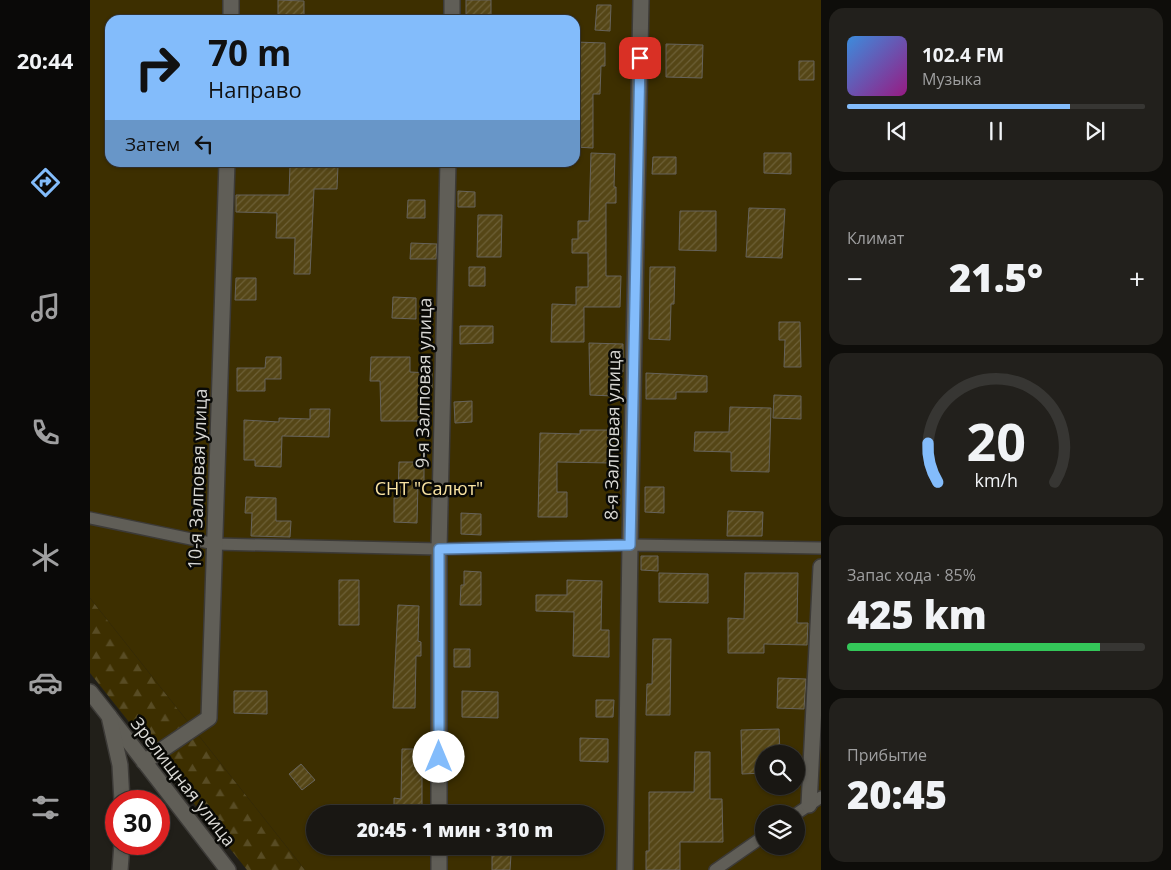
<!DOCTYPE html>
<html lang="ru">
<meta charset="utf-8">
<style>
:root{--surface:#191713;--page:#22201c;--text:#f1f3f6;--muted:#9f9fa0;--line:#373633;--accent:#83bcfb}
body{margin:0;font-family:"Open Sans",sans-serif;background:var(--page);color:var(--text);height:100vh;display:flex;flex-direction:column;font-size:19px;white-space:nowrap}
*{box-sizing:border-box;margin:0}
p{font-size:16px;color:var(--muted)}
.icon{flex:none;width:28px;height:28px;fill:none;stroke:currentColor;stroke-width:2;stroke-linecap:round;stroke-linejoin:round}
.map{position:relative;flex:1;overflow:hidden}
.panel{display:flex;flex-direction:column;gap:8px;padding:8px;background:#0e0d0a;width:350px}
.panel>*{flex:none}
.top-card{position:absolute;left:15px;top:15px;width:475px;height:152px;border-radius:15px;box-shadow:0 1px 4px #0004,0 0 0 1px var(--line);background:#83bcfb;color:#111;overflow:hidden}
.buttons{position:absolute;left:665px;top:745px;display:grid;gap:10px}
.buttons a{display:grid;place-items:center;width:50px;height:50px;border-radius:50%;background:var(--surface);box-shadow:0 1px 4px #0004,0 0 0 1px var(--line);font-size:25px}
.speed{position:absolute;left:15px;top:790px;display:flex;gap:10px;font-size:25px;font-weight:700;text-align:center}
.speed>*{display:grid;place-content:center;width:65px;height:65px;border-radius:50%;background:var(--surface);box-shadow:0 1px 4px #0004,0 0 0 1px var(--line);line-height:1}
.speed .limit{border:8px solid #d22;background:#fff;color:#111}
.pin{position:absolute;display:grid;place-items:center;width:42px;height:42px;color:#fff;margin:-21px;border-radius:10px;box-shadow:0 2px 8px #0006}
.me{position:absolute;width:55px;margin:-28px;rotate:0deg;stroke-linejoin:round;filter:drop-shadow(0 0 4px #0008)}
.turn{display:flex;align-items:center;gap:18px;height:105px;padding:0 20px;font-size:22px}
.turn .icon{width:65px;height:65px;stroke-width:2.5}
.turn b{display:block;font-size:35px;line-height:42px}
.then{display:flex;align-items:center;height:48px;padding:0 20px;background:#0003;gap:10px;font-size:19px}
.big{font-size:38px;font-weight:800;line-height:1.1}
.panel .widget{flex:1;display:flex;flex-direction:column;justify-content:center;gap:8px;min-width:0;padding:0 18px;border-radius:15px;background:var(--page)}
.panel .dial{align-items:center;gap:0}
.dial svg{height:130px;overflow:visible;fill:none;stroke:var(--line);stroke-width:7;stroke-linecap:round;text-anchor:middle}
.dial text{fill:var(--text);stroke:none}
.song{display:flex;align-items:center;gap:15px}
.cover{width:60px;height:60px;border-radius:8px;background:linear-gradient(135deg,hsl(210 70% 55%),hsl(310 70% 35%))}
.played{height:5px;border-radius:2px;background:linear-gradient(90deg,var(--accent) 75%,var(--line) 75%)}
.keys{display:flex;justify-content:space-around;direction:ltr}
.heat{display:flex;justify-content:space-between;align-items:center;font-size:28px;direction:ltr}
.charge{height:8px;border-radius:4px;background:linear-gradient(90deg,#34c759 85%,var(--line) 0)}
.trip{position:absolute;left:216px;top:805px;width:298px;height:50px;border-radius:25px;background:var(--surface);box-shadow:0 1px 4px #0004,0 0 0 1px var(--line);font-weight:800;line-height:50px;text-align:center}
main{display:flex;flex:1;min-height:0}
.tabs{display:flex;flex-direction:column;width:90px;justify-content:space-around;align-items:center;background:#0a0908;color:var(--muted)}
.tabs .icon{width:35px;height:35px}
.tabs .active{color:var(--accent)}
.tabs b{font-size:22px;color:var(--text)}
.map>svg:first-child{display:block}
.forest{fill:url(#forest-firs)}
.garden{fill:#3d2f00;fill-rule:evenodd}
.building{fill:url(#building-hatch);stroke:#66635c}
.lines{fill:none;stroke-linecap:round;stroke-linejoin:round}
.lane-casing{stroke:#3c3a37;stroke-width:14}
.street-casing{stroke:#3c3a37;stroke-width:18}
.secondary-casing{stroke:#3c3a37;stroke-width:18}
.lane{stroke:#605e57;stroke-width:11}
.street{stroke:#605e57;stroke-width:15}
.secondary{stroke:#605e57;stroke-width:15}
.route-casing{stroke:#557aa3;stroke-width:12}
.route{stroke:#83bcfb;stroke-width:9}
.labels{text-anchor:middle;stroke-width:5;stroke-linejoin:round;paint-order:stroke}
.street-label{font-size:18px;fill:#d9d8d4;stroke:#090906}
.park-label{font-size:18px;fill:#f9e3a2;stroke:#090906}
</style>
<main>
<nav class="tabs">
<b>20:44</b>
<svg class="icon active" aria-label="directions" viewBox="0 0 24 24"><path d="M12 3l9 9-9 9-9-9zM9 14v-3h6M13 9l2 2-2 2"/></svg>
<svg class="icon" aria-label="music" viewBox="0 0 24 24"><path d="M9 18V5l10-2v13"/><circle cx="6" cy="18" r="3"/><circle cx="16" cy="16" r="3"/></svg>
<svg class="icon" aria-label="phone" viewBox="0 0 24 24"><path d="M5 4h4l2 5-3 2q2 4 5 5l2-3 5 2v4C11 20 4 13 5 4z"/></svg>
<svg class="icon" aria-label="climate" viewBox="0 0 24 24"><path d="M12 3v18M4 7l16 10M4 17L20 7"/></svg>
<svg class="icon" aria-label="car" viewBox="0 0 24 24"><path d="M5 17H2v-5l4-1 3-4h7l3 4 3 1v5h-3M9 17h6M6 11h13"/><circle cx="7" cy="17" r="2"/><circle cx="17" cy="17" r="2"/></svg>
<svg class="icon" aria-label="filters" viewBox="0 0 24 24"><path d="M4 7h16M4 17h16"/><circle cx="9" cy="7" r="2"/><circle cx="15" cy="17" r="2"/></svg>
</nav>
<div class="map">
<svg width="731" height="870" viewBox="0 0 731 870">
<defs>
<pattern id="forest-firs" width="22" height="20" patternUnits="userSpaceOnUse" patternTransform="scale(1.25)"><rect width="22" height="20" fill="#3d2f00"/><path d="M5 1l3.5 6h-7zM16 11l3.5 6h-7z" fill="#584c24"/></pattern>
<pattern id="building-hatch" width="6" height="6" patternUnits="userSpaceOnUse" patternTransform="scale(1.25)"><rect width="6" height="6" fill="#554616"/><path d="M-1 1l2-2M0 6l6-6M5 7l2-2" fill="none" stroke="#6d6037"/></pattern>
</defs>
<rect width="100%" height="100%" fill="#211f19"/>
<path class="forest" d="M 0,598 L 215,870 L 157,870 L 0,673 Z"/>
<path class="garden" d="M 0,0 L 731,0 L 731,870 L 215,870 L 0,598 ZM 20,20 L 485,20 L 485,162 L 20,162 ZM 674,754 L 706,754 L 706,786 L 674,786 ZM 225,814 L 505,814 L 505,846 L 225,846 ZM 674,814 L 706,814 L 706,846 L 674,846 Z"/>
<path class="building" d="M 188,0 L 214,1 L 214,20 L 188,20 Z
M 376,0 L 401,0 L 401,15 L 376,16 Z
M 507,5 L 521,5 L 520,31 L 505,30 Z
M 485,42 L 515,43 L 515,66 L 511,66 L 510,94 L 503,94 L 503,148 L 485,147 Z
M 576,44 L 613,45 L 612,78 L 576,77 Z
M 709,61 L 724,61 L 724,80 L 709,80 Z
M 501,153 L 525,154 L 524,187 L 526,187 L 526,203 L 516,203 L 516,276 L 531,276 L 530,307 L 494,307 L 494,342 L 461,342 L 462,304 L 486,305 L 486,287 L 498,287 L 498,253 L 482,253 L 482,239 L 488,239 L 488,221 L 499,221 Z
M 674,153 L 701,153 L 701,174 L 674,173 Z
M 563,157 L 586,157 L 586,174 L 562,174 Z
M 200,165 L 248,166 L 247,189 L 224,189 L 220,274 L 204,274 L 205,238 L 186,238 L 187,213 L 146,212 L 146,195 L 199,195 Z
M 368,191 L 385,192 L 385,207 L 368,207 Z
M 318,200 L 335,200 L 335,218 L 317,218 Z
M 659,208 L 695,209 L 692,258 L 656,257 Z
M 590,211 L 626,211 L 626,251 L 589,250 Z
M 388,215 L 412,215 L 411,257 L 387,257 Z
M 321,243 L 347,244 L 346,259 L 320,259 Z
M 379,267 L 395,267 L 395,286 L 379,286 Z
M 560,267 L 585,267 L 584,304 L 581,304 L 580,340 L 559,339 Z
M 146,278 L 166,278 L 166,300 L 145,300 Z
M 303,297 L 326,298 L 326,319 L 302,318 Z
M 689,322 L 710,322 L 711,367 L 694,367 L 695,340 L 689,340 Z
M 370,326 L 403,326 L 403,343 L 370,344 Z
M 499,343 L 533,344 L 533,372 L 523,372 L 523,396 L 500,395 Z
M 176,357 L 191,357 L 191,379 L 175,379 L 175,391 L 147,391 L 147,368 L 175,368 Z
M 281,357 L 320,357 L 320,372 L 342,373 L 342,388 L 333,388 L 334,421 L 291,421 L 290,381 L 280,381 Z
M 556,373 L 617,376 L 617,392 L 586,392 L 586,399 L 556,399 Z
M 684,395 L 711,396 L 711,419 L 683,418 Z
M 382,401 L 382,422 L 365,423 L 364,402 Z
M 640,407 L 681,408 L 679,472 L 641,471 L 641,452 L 604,451 L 605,432 L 639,432 Z
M 220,409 L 240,409 L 239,437 L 192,436 L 191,467 L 165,466 L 165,460 L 154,460 L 154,420 L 189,422 L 189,418 L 220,419 Z
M 490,430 L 520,430 L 520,463 L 467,462 L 467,492 L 477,492 L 477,517 L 448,517 L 450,433 L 490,434 Z
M 309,462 L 334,462 L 334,483 L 328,483 L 327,523 L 304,522 L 304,498 L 308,498 Z
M 555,487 L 574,487 L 574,513 L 555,512 Z
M 156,497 L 186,498 L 186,521 L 201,521 L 200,537 L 161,536 L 162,513 L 155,513 Z
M 638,511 L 673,512 L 672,536 L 637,536 Z
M 371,513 L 391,514 L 391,535 L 371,534 Z
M 551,556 L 568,556 L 568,571 L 551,570 Z
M 374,571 L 391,572 L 391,605 L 370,605 L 371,585 L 374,585 Z
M 569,573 L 618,574 L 618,603 L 569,602 Z
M 655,573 L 708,573 L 707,623 L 718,623 L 717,645 L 674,644 L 674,653 L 638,653 L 638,618 L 654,619 Z
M 249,580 L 269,580 L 269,625 L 249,625 Z
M 477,580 L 512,581 L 511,630 L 519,630 L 519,657 L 483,656 L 484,612 L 446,611 L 446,595 L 477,595 Z
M 308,605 L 329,606 L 328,641 L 331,642 L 331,656 L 326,656 L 325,708 L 303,708 Z
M 563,639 L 581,639 L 580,715 L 556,715 L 557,684 L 562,684 Z
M 364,649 L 380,649 L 380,667 L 364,667 Z
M 688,678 L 716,679 L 714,709 L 687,708 Z
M 144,691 L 177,691 L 177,714 L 144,713 Z
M 372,691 L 408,692 L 408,718 L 372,717 Z
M 506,700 L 524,700 L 523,717 L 506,717 Z
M 689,729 L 690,754 L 674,754 L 674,773 L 652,774 L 651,730 Z
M 490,738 L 518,739 L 518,762 L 490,761 Z
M 312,749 L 332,749 L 332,813 L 304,813 L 304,798 L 311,799 Z
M 605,752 L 620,752 L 620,799 L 632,799 L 633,842 L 590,842 L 590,870 L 556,870 L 556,851 L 559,851 L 559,792 L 604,792 Z
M 211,764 L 225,780 L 212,790 L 199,774 Z
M 402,855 L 421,855 L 420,870 L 402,870 Z"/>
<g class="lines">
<defs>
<path id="lane" d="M 0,518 L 125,544 L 349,549 L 540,545 L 731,548
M 706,814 L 731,797
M 625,870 L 674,836"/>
<path id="street" d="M 141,20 L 141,0
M 362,20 L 362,0
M 19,716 L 138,870
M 54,762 L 119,718 L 137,162
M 719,805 L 731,567
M 349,814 L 349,549 L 358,162
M 349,846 L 349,870
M 535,870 L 540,545 L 551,0"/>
<path id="secondary" d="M 0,692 L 19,716 L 30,765 L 32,801
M 30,870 L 32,844"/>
</defs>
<use href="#lane" class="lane-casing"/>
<use href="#street" class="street-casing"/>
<use href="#secondary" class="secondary-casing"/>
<use href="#lane" class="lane"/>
<use href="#street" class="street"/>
<use href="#secondary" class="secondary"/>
</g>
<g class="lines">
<defs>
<path id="route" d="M 349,757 L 349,549 L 540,545 L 550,58"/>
</defs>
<use href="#route" class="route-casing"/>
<use href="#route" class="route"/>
</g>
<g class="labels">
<g class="street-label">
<text transform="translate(334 383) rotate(-89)" y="6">9-я Залповая улица</text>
<text transform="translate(523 435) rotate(-89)" y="6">8-я Залповая улица</text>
<text transform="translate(108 479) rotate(-88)" y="6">10-я Залповая улица</text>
<text transform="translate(93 782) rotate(52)" y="6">Зрелищная улица</text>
</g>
<g class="park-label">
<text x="339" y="495">СНТ "Салют"</text>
</g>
</g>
</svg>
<div class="buttons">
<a><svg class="icon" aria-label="search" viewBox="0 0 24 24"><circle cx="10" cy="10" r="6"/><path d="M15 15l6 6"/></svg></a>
<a><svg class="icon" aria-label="layers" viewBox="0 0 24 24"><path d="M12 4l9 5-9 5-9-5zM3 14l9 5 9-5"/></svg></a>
</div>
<div class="speed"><div class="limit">30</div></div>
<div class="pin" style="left:550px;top:58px;background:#d93025"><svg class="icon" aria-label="arrive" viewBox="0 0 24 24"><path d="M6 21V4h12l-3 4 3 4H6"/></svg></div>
<svg class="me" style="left:349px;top:757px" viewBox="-20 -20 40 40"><circle r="19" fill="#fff"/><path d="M0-13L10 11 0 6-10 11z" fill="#83bcfb"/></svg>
<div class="trip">20:45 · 1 мин · 310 m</div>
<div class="top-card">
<div class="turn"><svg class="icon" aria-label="right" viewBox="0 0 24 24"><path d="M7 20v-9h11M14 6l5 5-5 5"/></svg><div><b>70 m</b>Направо</div></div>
<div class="then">Затем<svg class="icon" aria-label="left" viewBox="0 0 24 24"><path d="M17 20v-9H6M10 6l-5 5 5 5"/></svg></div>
</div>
</div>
<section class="panel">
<div class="widget">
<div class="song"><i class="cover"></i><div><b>102.4 FM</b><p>Музыка</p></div></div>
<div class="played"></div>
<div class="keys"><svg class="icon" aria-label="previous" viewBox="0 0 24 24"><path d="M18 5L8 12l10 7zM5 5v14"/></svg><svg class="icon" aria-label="pause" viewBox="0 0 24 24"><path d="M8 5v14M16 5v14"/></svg><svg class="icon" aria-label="next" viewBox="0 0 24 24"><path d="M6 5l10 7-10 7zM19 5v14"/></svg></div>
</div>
<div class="widget"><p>Климат</p>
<div class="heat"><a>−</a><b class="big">21.5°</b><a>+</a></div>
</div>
<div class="widget dial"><svg viewBox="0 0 100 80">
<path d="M14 69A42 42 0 1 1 86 69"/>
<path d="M14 69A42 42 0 0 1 8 45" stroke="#83bcfb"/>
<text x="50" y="56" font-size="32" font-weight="700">20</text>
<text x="50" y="72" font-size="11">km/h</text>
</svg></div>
<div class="widget"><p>Запас хода · 85%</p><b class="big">425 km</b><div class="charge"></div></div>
<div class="widget"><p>Прибытие</p><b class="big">20:45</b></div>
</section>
</main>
